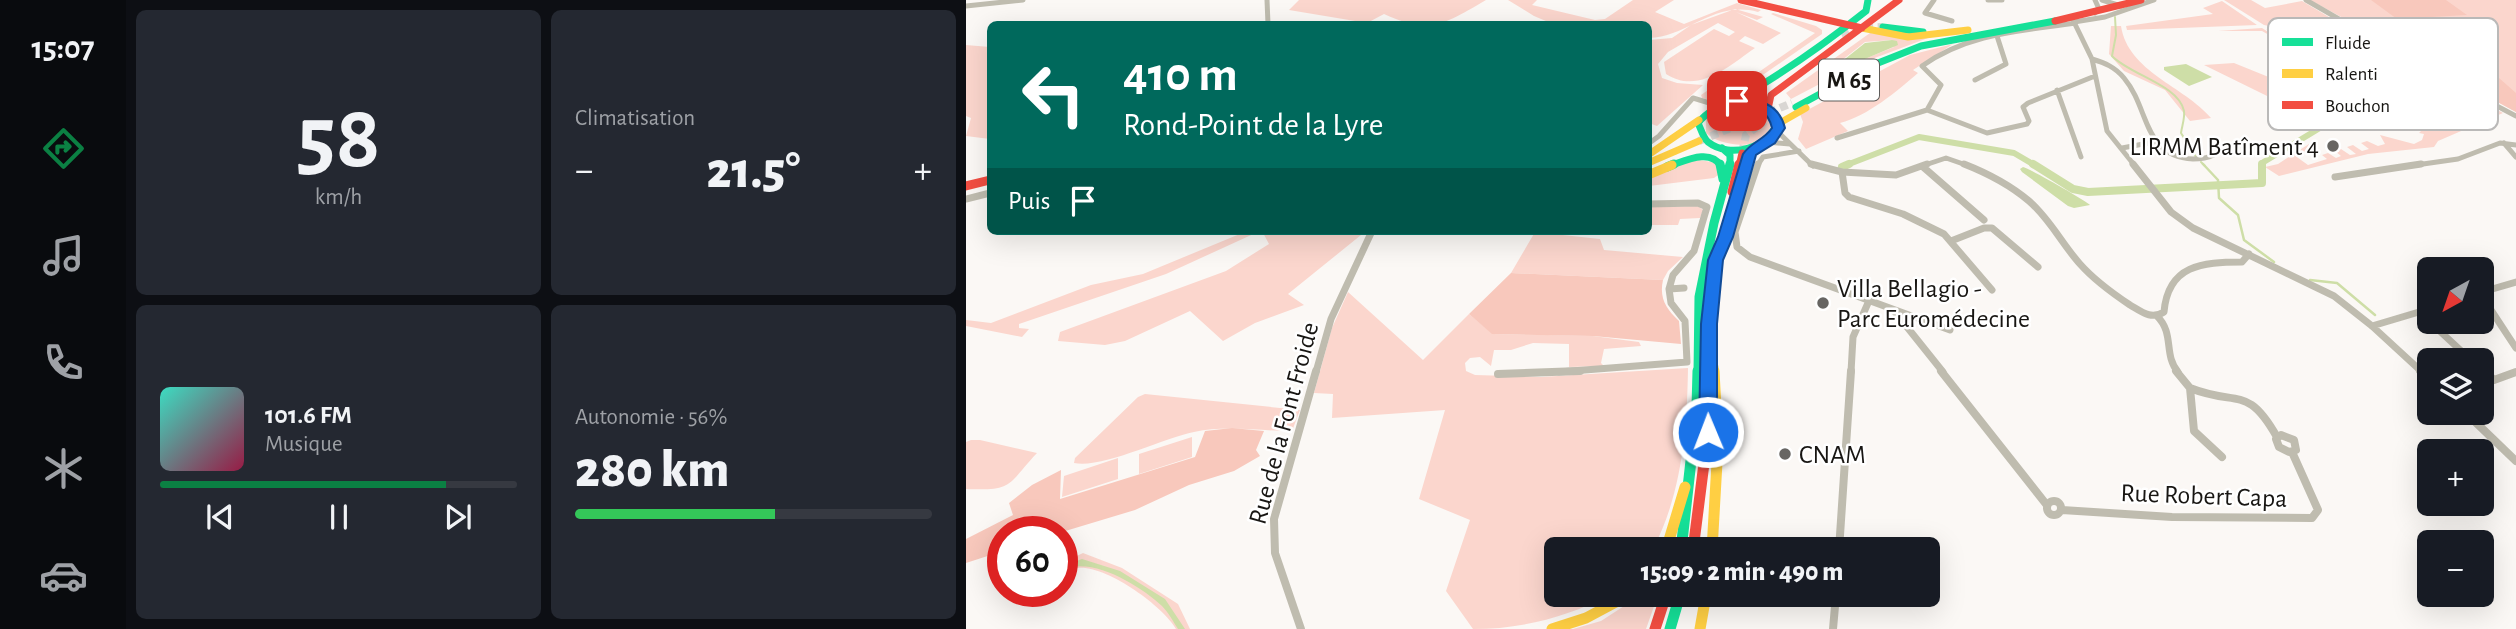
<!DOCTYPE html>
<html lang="fr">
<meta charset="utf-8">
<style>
:root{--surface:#171b24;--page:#242831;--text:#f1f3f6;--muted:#9ea1a6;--line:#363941;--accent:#0b8043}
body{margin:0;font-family:"Alegreya Sans",sans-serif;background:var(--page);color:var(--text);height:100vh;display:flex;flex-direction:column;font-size:26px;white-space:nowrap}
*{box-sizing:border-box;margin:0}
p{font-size:23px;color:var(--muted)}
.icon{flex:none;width:38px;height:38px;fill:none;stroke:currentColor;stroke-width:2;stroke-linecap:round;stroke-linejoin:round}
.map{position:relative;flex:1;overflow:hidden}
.details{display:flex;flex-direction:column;gap:10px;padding:10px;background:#0d0f14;width:840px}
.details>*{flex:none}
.banner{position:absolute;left:21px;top:21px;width:665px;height:214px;border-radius:10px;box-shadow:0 7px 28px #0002;background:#00695c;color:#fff;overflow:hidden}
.needle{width:46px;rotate:220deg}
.controls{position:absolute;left:1451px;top:257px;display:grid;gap:14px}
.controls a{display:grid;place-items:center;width:77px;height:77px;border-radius:10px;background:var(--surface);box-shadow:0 7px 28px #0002;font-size:35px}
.speed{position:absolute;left:21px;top:516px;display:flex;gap:14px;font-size:35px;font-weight:700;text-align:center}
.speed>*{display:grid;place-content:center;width:91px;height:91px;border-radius:50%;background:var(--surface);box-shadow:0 7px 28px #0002;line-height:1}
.speed .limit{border:10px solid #d22;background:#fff;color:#111}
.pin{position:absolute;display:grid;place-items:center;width:60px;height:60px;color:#fff;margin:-30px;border-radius:14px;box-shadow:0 4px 10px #0006}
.me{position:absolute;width:77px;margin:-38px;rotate:359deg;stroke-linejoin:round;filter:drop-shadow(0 0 5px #0008)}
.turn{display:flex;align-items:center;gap:24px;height:147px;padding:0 21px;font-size:32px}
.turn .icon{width:91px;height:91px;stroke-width:2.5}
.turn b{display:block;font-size:49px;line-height:60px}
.then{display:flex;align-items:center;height:66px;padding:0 21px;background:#0003;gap:14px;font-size:26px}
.big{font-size:52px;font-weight:800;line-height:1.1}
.details .widget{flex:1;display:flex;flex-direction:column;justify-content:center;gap:10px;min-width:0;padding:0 24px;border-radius:10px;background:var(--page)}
.details .dial{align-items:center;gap:0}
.dial b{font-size:91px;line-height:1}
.song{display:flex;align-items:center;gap:21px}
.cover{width:84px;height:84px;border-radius:10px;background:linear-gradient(135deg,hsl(170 70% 55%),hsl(340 70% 35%))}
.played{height:7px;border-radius:4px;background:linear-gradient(90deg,var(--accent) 80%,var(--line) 80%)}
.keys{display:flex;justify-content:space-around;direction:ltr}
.heat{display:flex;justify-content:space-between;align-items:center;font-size:38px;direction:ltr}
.charge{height:10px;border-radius:5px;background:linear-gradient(90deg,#34c759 56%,var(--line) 0)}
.details .tiles{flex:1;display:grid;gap:10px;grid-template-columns:repeat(2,1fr)}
.trip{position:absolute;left:578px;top:537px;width:396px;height:70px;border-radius:10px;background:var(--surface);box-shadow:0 7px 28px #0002;font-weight:800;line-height:70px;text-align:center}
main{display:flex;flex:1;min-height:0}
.menu{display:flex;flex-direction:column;width:126px;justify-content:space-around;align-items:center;background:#090b0e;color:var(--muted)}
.menu .icon{width:49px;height:49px}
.menu .active{color:var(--accent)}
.menu b{font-size:32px;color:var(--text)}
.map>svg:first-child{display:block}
.green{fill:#fbd6cd;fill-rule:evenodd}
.forest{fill:#f8c8bc}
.water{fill:#cedea7}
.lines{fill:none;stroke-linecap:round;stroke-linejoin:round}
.stream-far1{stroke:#cedea7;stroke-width:2}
.stream{stroke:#cedea7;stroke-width:2.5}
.canal-far1{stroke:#cedea7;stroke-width:6}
.canal{stroke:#cedea7;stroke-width:8}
.primary-tunnel{stroke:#d9d6d3;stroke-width:8;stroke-dasharray:8 4.5;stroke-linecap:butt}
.street-far2{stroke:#bfbcaf;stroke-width:5}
.street-far1{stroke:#bfbcaf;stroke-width:7}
.street{stroke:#bfbcaf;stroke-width:8}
.fast-far2{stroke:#16e098;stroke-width:7}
.fast-far1{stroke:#16e098;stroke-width:9}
.fast{stroke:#16e098;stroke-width:11}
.slow-far2{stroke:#ffcf43;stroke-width:7}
.slow-far1{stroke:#ffcf43;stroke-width:9}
.slow{stroke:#ffcf43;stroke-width:11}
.jam-far2{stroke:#f24e42;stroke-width:7}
.jam-far1{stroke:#f24e42;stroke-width:9}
.jam{stroke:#f24e42;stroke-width:11}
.route{fill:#1a73e8;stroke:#114b97;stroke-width:2}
.poi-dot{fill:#676562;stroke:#fff;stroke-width:2.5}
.labels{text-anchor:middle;stroke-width:5;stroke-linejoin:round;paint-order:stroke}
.shield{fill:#fff;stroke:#5d5c5a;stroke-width:2}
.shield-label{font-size:24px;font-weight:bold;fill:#181613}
.poi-label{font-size:26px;fill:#181613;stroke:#fff;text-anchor:start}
.street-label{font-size:26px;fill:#181613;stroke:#fff}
.key{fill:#fff;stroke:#bab9b8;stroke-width:2}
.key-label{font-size:19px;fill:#181613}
</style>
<main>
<nav class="menu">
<b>15:07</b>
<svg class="icon active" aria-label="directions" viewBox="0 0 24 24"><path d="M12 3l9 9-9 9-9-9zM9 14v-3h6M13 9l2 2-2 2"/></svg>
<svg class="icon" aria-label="music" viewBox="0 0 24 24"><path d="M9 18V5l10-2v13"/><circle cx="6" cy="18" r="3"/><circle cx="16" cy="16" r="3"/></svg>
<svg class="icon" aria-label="phone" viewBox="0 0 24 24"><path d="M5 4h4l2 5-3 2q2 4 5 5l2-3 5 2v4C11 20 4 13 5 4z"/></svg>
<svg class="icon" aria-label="climate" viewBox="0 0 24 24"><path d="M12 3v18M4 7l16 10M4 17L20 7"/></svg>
<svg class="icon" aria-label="car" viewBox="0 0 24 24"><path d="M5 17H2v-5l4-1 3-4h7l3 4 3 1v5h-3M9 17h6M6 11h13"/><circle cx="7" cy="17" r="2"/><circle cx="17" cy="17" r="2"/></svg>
</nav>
<section class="details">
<div class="tiles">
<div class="widget dial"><b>58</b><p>km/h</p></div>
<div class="widget"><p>Climatisation</p>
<div class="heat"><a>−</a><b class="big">21.5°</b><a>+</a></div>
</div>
<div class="widget">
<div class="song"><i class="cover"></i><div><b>101.6 FM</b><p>Musique</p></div></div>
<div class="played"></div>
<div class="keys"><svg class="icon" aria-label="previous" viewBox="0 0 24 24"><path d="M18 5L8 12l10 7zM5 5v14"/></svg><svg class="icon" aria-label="pause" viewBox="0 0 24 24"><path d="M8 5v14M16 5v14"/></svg><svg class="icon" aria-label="next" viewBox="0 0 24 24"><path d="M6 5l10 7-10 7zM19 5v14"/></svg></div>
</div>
<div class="widget"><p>Autonomie · 56%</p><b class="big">280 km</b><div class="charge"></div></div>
</div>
</section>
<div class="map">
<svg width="1550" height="629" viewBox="0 0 1550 629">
<rect width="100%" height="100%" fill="#fbf8f5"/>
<path class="green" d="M 333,0 L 520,0 C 479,24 464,35 418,14 L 401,23 L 323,10 Z
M 542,0 L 571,0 L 566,5 L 629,20 L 639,19 L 667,0 L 708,0 L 689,12 L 718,24 L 771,3 L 795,10 L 792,12 C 747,0 723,37 683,38 L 682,24 L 587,24 L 568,16 Z
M 1258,0 L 1285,0 L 1299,8 L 1336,1 L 1363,17 L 1349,17 L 1344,29 L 1332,29 L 1328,37 L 1313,28 L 1298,25 Z
M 1344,0 L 1550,0 L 1550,112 Z
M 1256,1 L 1291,25 L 1161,30 L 1160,26 L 1247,14 L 1237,8 Z
M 769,9 L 797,17 L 791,20 L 770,12 L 815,33 L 797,44 L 779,36 L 773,41 L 789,48 C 763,66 732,95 700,74 L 698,62 L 748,29 L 763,36 L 769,32 L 752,23 L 702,52 L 692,64 L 696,78 L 711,83 L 737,85 L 691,126 L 683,123 L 683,40 L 706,38 L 725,25 Z
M 807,13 L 850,26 L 856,30 L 856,34 L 768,95 L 743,100 L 736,98 L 735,95 L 752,83 L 767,90 L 849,33 L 805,14 Z
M 1145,26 L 1155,26 C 1162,72 1218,86 1245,118 L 1224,121 L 1199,90 L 1158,71 L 1143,54 Z
M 1296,28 L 1383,84 L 1348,72 L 1333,52 L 1296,31 L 1252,31 Z
M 1300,29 L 1309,30 L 1371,69 L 1392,79 L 1385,83 Z
M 904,33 L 962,38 L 890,65 L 825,99 L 820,93 ZM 926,40 L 928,47 L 874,69 L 865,69 L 899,42 Z
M 987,44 L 947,70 L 952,73 C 931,91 902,116 874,123 L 882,131 L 840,149 L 832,139 L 837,122 L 834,114 L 944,55 Z
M 0,45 L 24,47 L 24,139 L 0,136 L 5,118 L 0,116 Z
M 1268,63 L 1310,80 L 1346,77 L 1363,81 L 1350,80 L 1346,84 L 1328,82 L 1317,85 L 1338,103 L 1356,107 L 1344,117 L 1238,65 Z
M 1478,81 L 1537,113 L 1472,141 L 1468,147 L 1402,154 L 1313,176 L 1299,167 L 1312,164 L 1343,144 L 1349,148 L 1328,155 L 1342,165 L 1361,159 L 1356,155 L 1362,153 L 1370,158 L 1375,156 L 1369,151 L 1375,149 L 1384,155 L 1390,154 L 1381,147 L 1387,145 L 1396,151 L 1403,149 L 1395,143 L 1401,141 L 1412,146 L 1419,144 L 1414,135 L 1448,144 L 1456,140 L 1458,134 L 1453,133 L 1456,130 L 1409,102 L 1420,97 L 1434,106 L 1444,103 L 1470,119 L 1510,106 L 1501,100 L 1504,98 Z
M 764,105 C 779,104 797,107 805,121 C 805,153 756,148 740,133 L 740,119 L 745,112 Z
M 728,159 L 751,163 L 755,173 L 748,178 L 683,186 L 683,178 Z
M 732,206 L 737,210 L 734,218 L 714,219 L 712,225 L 683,225 L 682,207 Z
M 281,231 L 294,231 L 200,274 L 53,324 L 53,328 L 63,329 L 56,337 L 0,326 L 0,320 L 25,323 L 125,285 L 177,274 Z
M 296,231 L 400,231 L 322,294 L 338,305 L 289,323 L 257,341 L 224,311 L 159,341 L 139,345 L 92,341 L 94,332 L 260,271 L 303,244 Z
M 569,232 L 634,239 L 638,250 L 717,257 L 702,271 L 697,280 L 545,273 Z
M 382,292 L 457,360 L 503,314 L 527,334 L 627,336 L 673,342 L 675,346 L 638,349 L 635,363 L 638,366 L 603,367 L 603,344 L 567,343 L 545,350 L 528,350 L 525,366 L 514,357 L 504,358 L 499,363 L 500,371 L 509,375 L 575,377 L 722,368 C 721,431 716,493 687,549 L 590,550 L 590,595 L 644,595 C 601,617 556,629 507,629 L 480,591 L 504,520 L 453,499 L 479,410 L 366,418 L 367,394 L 348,393 L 366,328 Z
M 179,394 L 334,410 L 326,431 C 294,431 260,425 228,432 C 197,438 136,469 108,463 L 109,458 L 172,397 Z
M 226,437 L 226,457 L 173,474 L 173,454 Z
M 5,440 L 14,440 L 71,453 C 41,485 48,491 0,489 L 0,442 Z
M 152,458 L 152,479 L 96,497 L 98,476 Z
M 117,553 L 156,568 L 212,604 L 224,629 L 210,629 C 197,606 140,565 112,568 C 107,568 101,572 96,574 L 96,563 Z
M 675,595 L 692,595 L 680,629 L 607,629 L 635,621 Z"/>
<path class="forest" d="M 1405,0 L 1480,0 L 1501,15 L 1431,19 Z
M 1470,20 C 1485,22 1496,36 1504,47 L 1499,48 L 1550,93 L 1550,112 L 1392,26 Z
M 545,273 L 697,280 C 693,298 700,309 713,321 L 715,344 L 627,336 L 526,334 L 503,314 Z
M 266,428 L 298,431 L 290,450 L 294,456 L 268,471 L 223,485 L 169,510 L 96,532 L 37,532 L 37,551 L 0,563 L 0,539 L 47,515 L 43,503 L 66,485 L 95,470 L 94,499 L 229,457 L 239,431 Z"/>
<path class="water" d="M 926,40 L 931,41 L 932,45 L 880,67 L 865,70 L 899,43 Z
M 1220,64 L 1246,77 L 1223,86 L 1198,70 L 1198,67 Z
M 1057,167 C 1063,168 1122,202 1124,205 L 1108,208 L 1102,206 L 1056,172 L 1054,169 Z
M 116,559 L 154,571 L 199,599 L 219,629 L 212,629 C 207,621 202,612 196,606 C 175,586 123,554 96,571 L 96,566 Z"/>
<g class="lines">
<path class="stream-far1" d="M 1149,17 L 1150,35 L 1146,56 C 1164,75 1213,85 1218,111 C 1219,118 1216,126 1215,133 L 1230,157
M 1235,162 L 1239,166"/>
<path class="stream" d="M 1237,164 L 1252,180 L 1253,198 L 1272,215 L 1278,240 L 1308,262
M 1344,280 L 1371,283 L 1409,315"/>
<path class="canal-far1" d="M 1459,63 L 1456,52 L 1501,50
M 878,166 L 953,137 L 1048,153 L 1070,166
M 1296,166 L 1296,163 L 1362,123 L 1391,98 L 1447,78 L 1455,69"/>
<path class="canal" d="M 1067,164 L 1107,189 L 1122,192 L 1296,183 L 1296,164
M 876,167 L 883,164"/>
<path class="primary-tunnel" d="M 876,36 L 893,28 L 917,27
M 733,141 L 826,103
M 776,153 L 780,135 L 799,121"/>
<path class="street-far2" d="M 301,0 L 302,24
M 968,0 L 959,13 L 986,21
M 1022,0 L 1036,0
M 1129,0 L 1133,9 L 1129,13
M 1136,0 L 1155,6
M 1340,0 L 1451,64 L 1550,116
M 0,6 L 57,0
M 1107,20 L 1126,59 L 1141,131 L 1169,166
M 1108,22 L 1139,17 L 1188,0
M 1126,59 C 1139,63 1149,67 1158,78 C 1184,109 1176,156 1227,159 C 1241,159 1253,156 1260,144
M 1009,80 L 1040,64 L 1031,36
M 1440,87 L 1472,75
M 1091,90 L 1115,157
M 961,110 L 975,85 L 956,66 C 1002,33 1055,31 1109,23
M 961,110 L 1021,133 L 1061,124 L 1063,121 L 1057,107 L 1062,103 L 1129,76
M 811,131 L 847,166
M 871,138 L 961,110
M 801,142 L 824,144
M 1538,143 L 1550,157
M 682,144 L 693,136 L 727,98 L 750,105
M 1156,148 L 1188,142
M 791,166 L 797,157 L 833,151
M 956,166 L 980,158 L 1003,166
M 1443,166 L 1492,159 L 1534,143 L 1550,145"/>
<path class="street-far1" d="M 792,164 L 769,232 L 771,247 L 784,257 L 984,330
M 845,164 L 876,172 L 879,193 L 883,197 L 937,214 L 978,234 L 1026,290
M 998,164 C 1021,173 1044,185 1063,201 C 1084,219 1096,244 1114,264 C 1129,281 1146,293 1164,305 C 1176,312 1185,320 1198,312 C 1202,265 1236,262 1276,262 L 1283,254
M 1167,164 L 1205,212 L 1227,228 L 1368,296 L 1406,326 L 1456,372
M 956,166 L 1018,220
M 876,172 L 930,175 L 961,164
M 1369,177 L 1455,164
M 0,199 L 24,193
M 985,241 L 1018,228 L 1026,228 L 1072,267
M 703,289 L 718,288
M 1516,292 L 1550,282
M 1516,302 L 1525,310 L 1550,348
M 929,312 L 977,372
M 1191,316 C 1209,334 1197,354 1212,372
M 1464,322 L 1505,360
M 1406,326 L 1463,309
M 1516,369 L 1520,372
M 350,372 L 365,319 L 406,231
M 593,372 L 721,362 L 719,321 L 705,303 L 703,289 L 707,275 L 728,251 L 741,207 L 732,203 L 682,204
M 885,372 L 887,337 L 902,303"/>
<path class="street" d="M 975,371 L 1080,504
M 1210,371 L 1224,388 L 1228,431 L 1256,457
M 1454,371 L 1463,379
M 1518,371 L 1528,380 L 1550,372
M 532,374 L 614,371
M 1224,388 C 1272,407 1281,384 1311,437
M 1500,413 L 1550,461
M 1315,435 L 1328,440 L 1330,450 L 1323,452 L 1313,447 L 1310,439 Z
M1081 508a7 7 0 1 1 14 0a7 7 0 1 1-14 0Z
M 1096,510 L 1206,517 L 1346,518 L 1352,510 L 1326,452
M 873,550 L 885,371
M 335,629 L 309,553 L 308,519 L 350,371
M 867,629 L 870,595"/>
<path class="fast-far2" d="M 917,27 L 957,32
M 771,101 L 801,110 L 812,121 C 804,147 765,160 742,142 C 737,138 735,129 732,123 C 747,104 772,100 792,87 C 830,64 866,38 900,11 L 902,0
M 830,107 L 907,65 L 955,46 L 1089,21
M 756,148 L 764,155 L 764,166
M 703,166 C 719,161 744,148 755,166"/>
<path class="fast-far1" d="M 754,164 L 757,179
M 701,167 L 708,164
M 732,372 L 733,297 L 748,223 L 764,164"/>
<path class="fast" d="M 715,550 L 731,407 L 732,371
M 704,629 L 714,595"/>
<path class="slow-far2" d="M 896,28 L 942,37 L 1002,30
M 812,124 L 840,108
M 682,155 L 733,120
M 682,163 L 733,141
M 703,166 L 706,165"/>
<path class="slow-far1" d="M 682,175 L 706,165
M 748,367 L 748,372"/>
<path class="slow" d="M 700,550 L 719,487
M 746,550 L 752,445 L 748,371
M 586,629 L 620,618 L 663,595
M 734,629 L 740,595"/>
<path class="jam-far2" d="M 775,0 L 896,28
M 1089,21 L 1175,0
M 802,109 L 805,95 L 933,0
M 773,166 L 776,153
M 780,166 L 789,148"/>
<path class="jam-far1" d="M 0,186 L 24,180
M 766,192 L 773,164
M 743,372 L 743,324 L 750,260 L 781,164"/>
<path class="jam" d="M 727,550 L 742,432 L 743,371
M 689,629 L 700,595"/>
</g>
<path class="route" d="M 771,97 C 793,100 813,103 819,128 L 809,143 L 790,155 L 767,237 L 757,260 L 751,324 L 751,432 L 748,437 L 742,439 L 736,437 L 733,432 L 735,324 L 742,260 L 752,237 L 777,154 C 785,142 798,140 806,128 C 801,106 785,107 766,103 L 764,101 Z"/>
<g class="poi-dot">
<circle cx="1367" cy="146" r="7"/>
<circle cx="857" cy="303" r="7"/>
<circle cx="819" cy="454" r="7"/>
</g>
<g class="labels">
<rect class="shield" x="853" y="59.5" width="60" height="41" rx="5"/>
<g class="shield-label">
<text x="883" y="88">M 65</text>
</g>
<g class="poi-label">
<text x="1353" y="155" text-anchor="end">LIRMM Batîment 4</text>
<text x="871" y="297">Villa Bellagio -<tspan x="871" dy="30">Parc Euromédecine</tspan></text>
<text x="833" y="463">CNAM</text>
</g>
<g class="street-label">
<text transform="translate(317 423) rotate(-75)" y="9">Rue de la Font Froide</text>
<text transform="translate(1238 495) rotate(2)" y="9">Rue Robert Capa</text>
</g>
</g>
<rect x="1302" y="18" width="230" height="112" rx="10" class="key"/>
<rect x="1316" y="38" width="31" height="8" fill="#16e098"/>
<rect x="1316" y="69" width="31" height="9" fill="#ffcf43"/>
<rect x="1316" y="101" width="31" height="8" fill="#f24e42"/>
<g class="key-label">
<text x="1359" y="49">Fluide</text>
<text x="1359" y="80">Ralenti</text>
<text x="1359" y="112">Bouchon</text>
</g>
</svg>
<div class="controls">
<a><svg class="needle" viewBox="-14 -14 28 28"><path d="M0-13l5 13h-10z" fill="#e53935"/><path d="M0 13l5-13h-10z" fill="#9ea1a6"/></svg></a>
<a><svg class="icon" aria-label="layers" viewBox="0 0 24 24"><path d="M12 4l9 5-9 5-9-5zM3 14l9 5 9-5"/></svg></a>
<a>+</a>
<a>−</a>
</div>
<div class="speed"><div class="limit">60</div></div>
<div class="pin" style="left:771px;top:101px;background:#d93025"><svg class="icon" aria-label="arrive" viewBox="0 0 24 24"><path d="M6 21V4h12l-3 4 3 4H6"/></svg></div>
<svg class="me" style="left:742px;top:432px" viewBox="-20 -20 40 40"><circle r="17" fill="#1a73e8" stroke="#fff" stroke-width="3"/><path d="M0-11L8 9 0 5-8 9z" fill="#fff"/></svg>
<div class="trip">15:09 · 2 min · 490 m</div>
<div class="banner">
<div class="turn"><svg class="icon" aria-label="left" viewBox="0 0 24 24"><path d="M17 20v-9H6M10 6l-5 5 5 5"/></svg><div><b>410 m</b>Rond-Point de la Lyre</div></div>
<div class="then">Puis<svg class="icon" aria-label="arrive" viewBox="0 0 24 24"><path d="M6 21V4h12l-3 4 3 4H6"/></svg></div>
</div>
</div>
</main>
